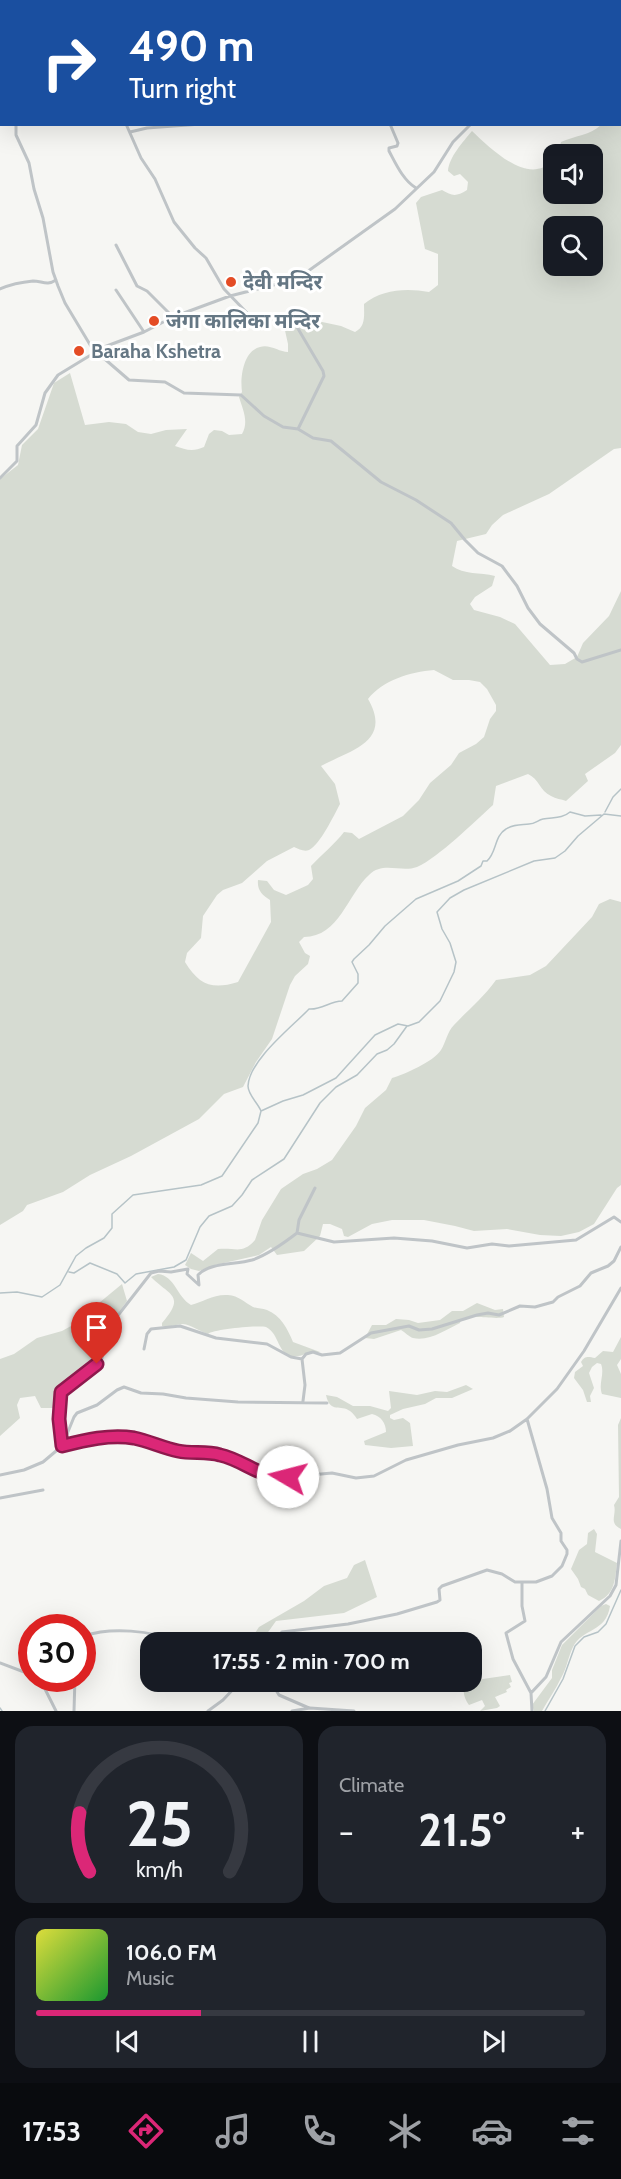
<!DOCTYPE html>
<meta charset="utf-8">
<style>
:root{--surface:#171b24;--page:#20242c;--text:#f1f3f6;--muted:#9ea1a6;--line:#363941;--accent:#db2777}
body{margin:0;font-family:Cabin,"Noto Sans Devanagari",sans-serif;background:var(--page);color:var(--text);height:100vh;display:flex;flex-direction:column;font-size:22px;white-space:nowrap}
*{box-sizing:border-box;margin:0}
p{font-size:20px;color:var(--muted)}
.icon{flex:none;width:33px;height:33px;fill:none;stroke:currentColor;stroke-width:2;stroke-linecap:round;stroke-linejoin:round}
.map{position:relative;height:1711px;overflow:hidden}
.side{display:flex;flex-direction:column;gap:15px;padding:15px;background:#0d0f14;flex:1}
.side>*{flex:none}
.banner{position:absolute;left:0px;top:0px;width:621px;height:126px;box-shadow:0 6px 24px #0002;background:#1a4fa0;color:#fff;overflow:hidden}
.controls{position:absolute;left:543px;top:144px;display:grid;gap:12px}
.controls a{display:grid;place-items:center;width:60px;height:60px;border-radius:12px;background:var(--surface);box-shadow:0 6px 24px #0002;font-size:30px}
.speed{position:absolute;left:18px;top:1614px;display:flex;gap:12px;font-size:30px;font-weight:700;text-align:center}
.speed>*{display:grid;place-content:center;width:78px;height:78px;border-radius:50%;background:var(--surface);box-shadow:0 6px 24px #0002;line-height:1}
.speed .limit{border:9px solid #d22;background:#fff;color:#111}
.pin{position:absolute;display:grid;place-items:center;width:51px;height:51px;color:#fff;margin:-62px -26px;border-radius:50% 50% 50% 0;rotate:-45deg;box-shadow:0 0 6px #0007}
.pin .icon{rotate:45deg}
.me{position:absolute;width:66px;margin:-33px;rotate:278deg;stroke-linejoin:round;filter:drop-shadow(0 0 4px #0008)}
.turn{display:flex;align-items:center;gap:21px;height:126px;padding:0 30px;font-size:27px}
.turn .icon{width:78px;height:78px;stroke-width:2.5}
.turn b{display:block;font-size:42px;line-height:51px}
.big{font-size:45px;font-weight:700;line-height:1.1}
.side .card{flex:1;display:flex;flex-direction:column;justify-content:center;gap:9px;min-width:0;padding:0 21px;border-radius:18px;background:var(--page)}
.side .dial{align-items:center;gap:0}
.dial svg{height:156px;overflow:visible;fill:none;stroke:var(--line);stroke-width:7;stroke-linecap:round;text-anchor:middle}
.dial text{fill:var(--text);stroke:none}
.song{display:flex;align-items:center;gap:18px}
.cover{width:72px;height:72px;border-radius:9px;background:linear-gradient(135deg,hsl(60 70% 55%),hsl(130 70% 35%))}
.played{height:6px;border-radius:3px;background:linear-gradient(90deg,var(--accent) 30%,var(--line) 30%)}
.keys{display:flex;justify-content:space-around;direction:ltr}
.heat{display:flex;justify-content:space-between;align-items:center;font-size:33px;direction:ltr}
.side .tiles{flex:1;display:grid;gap:15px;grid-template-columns:1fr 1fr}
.card:last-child{grid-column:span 2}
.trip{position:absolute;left:140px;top:1632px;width:342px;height:60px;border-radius:18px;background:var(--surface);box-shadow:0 6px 24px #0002;font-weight:700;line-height:60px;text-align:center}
.dock{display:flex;height:96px;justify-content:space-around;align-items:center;background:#090b0e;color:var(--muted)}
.dock .icon{width:42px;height:42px}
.dock .current{color:var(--accent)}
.dock b{font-size:27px;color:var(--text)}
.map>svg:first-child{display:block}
.green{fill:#d6dbd2;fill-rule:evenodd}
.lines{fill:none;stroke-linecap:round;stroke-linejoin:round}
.stream{stroke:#b6c3c7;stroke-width:1.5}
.primary-casing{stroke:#b1b6ba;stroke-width:7}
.minor{stroke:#bfc4c7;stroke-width:3}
.primary{stroke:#fff;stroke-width:5}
.route-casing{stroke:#8e194d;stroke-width:15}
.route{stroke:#db2777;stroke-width:10}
.poi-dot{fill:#e44c25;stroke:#fff;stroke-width:2}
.labels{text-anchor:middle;stroke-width:6;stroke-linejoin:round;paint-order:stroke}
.poi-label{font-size:20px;font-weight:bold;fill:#657784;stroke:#fff;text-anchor:start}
</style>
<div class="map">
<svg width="621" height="1711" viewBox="0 0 621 1711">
<rect width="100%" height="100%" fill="#f6f6f3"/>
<path class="green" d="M 621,105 L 621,448 L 614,449 L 549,494 L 503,515 L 492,525 L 486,534 L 457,541 L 452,566 C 464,575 480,572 495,576 L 492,586 L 475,597 L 470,604 L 474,610 L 500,617 L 515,624 L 550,665 L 565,664 L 577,657 L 583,643 L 609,616 L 621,591 L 621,745 L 615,753 L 585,774 L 588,781 L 566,801 C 561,799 556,799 551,796 C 540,791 539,779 528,774 L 496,786 L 493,805 C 475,821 438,858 417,867 C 401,873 383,861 369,875 C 348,894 339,937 304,937 L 299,942 L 305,953 L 310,956 L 308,964 L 295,976 L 290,985 L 272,1039 L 256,1062 L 243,1087 L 224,1094 L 199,1119 L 131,1156 L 90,1175 L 63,1192 L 27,1205 L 23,1211 L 0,1225 L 0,479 L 18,465 L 22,445 L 38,429 L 54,383 L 70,373 L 85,425 L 109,422 L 126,424 L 138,432 L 151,434 L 166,430 L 187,429 L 175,446 C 186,450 193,452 204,447 L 209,434 L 214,430 L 222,431 L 229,435 L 242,434 C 249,422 243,410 239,397 L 242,392 C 240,378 243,351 260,347 C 270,344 279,352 288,352 L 288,344 L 284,326 L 292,320 L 308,319 L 341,326 L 355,332 C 366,327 364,315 364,304 C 382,289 407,288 429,292 L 438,285 L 438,254 L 425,249 L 416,203 L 421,197 L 442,190 C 452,196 456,197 467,190 L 468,182 L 460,174 L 454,176 L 448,171 C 449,157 463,142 472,131 C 491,149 529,187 553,160 L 554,194 L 592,194 L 592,154 L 558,154 L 561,142 C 574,136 591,135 601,125 L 620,124 ZM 554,226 L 592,226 L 592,266 L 554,266 ZM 434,670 L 453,680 L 469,680 L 480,682 L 487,689 L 496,705 L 496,711 L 490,719 L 484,737 L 476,744 L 459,753 L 451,765 L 430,783 L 419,800 L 403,816 L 359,839 L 352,833 L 344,832 C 334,845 322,854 311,866 L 313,879 L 308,885 L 286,895 L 274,890 L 267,881 L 258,880 C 257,890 262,895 270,900 L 271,922 L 238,982 C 212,990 199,985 185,962 L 187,953 L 201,938 L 203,916 L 217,895 L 223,890 L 242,883 L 267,861 L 294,847 C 299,849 304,852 309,850 C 320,845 334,815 340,804 L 335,784 L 321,766 C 350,750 393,742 368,699 C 383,680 410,672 434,670 Z
M 610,899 L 621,902 L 621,1185 L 617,1188 L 594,1224 L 579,1232 L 561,1236 L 540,1235 L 507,1229 L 474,1231 L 455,1226 L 424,1220 L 392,1220 L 372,1224 L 348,1237 L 344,1236 L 342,1229 L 330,1224 L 323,1224 L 320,1236 L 304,1251 L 277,1255 L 271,1247 L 259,1255 L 215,1265 L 199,1271 L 191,1269 L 185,1265 L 191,1253 L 203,1261 L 218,1249 C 235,1247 242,1255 255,1240 L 262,1220 L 281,1189 L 303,1174 L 317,1169 L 332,1160 L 356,1126 L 365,1108 L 386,1090 L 392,1078 C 405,1074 433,1062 441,1050 C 446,1042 447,1032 454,1025 C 468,1010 483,998 496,980 L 530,975 L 546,966 L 592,917 L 599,904 Z
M 158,1274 C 175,1276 177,1297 191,1305 C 203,1302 213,1294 228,1295 C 239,1296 244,1302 253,1307 C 258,1309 262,1308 267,1310 C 281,1316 287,1328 293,1342 L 320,1352 C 316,1353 312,1352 307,1353 C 304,1354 301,1356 298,1356 C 277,1360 281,1334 266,1327 C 260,1325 213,1329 208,1334 C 199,1331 191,1325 183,1324 C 175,1324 170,1328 162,1326 L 162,1323 C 186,1295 170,1296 151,1277 Z
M 122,1284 L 127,1301 L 104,1332 L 100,1357 L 96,1363 L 59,1392 L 57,1408 L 41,1408 L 35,1396 L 20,1398 L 17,1405 L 20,1418 L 0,1436 L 0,1359 L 14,1354 L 37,1338 L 62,1331 L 71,1326 Z
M 477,1303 L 495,1310 L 503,1309 L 504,1317 C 499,1319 484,1317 477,1317 L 474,1315 L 461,1319 L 460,1323 C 447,1329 429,1342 413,1338 C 409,1337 405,1332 401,1330 L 374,1339 L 365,1338 L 372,1325 L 386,1325 L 396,1319 L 409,1320 L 418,1323 L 440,1320 L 452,1311 L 463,1311 Z
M 621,1337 L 621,1359 L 617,1365 L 621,1374 L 621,1398 L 602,1394 C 598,1384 605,1374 601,1364 L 597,1363 L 592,1367 L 589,1373 L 594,1388 L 590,1396 L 591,1402 L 587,1402 L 583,1390 L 574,1378 L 575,1372 L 583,1366 L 581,1362 C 585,1355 589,1357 595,1358 L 603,1351 L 613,1352 Z
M 466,1385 L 473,1389 L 452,1398 L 436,1398 L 425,1404 L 403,1409 L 390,1415 L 390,1418 L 394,1420 L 403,1418 L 410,1423 L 413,1446 L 391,1448 L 365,1445 L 364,1441 L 386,1432 C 386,1423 381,1416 372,1414 L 357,1419 C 355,1416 353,1413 350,1411 C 341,1404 330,1414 326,1395 L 337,1397 L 353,1406 L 370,1406 L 388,1411 L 391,1408 L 389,1391 L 417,1395 L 435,1391 L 447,1392 Z
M 621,1418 L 621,1529 C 608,1523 617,1515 614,1505 L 619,1497 L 618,1425 Z
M 594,1529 L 597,1534 L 595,1552 L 617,1563 C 615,1579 615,1594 599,1601 L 588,1595 L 585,1589 L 581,1587 L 578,1579 L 571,1569 L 579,1550 L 587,1544 L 588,1533 Z
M 365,1560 L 377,1597 L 344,1613 L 276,1621 L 261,1642 L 256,1642 L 255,1633 L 259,1627 L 304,1601 L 324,1586 L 347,1578 L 354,1565 Z
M 606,1604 L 610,1606 C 606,1633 582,1628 573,1647 C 568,1657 567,1668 561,1678 C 556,1689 548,1700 542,1711 L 534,1711 L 532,1705 L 552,1678 L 552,1670 L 562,1645 L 601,1606 Z
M 510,1675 L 512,1682 L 509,1683 L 511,1687 L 506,1690 L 507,1692 L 495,1697 L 500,1706 L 497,1708 L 480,1711 L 485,1706 L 482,1700 L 469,1705 C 465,1700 461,1689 466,1684 L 476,1680 Z"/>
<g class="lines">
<path class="stream" d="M 605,812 L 613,797 L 621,789
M 261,1111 C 258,1103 248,1095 248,1086 C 249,1060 293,1026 309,1009 C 322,1010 330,1001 342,1001 L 358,983 L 358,974 L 352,962 L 354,959 L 369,945 L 385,926 L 416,899 L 458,881 L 481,866 L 483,861 L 487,861 C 497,852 494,836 506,829 C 513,824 522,825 529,824 C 535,824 538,820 543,819 C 553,817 562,819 570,812 L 585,816 L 601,815
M 69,1272 L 74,1273 L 90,1263 L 117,1274 L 125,1283 L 136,1274 L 174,1267 L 186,1260 L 200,1227 L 209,1216 L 232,1206 L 242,1195 L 252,1180 L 284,1159 L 320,1103 L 336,1087 L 357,1075 L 377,1054 L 387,1050 L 394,1044 L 407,1026
M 0,1293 L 17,1292 L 42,1297 L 60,1285 L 76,1256 L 86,1248 L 104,1238 L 112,1228 L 112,1214 L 133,1195 L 201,1185 L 222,1176 L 258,1123 L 261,1111 L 283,1101 L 303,1095 L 336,1078 L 375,1035 L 398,1024 L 408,1026 L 419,1022 L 440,1001 L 454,972 L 456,962 L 450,943 L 442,929 L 437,912 L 450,898 L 464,890 L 534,861 L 555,858 L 565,851 L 578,836 L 604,814 L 621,816
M 0,1708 L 2,1711
M 545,1711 L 563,1679 L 575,1646 L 584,1637 L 598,1632 L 606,1624 L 621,1590"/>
<defs>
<path id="primary" d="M 300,2 L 302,0
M 0,119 L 2,118"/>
</defs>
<use href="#primary" class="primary-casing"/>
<path class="minor" d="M 380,0 L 380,2
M 492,0 L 492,2
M 333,2 L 336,0
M 525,2 L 529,0
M 0,52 L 0,43
M 620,104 L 621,104
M 16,124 L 16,135 L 29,163 L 34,189 L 43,218 L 53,272 L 58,286 L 65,303 L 92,348 L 129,380 L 165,382 L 184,393 L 241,395 L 264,416 L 283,427 L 298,429 L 313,438 L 331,441 L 381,482 L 416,500 L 451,523 L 465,540 L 478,553 L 502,566 L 517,586 L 528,608 L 540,624 L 574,653 L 577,659 L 582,662 L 621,650
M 126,124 L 141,158 L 155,179 L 174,222 L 195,248 L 206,258 L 224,289 L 250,316 L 285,320 L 297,327 L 323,371 L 324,376 L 298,429
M 390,124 L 398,143 L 397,146 L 389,148 L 389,151 C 396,164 403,180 416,188
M 507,124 L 521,124
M 130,132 L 147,128 L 201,124
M 116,245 L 137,286 L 147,291 L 173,317
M 0,289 C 9,285 22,282 33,281 C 42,281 47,286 56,280
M 116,290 L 144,332
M 0,478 L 17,461 L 17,446 L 36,425 L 45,393 L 58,375 L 104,347 L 144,332 L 173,317 L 230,296 L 297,279 L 395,209 L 434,172 L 453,142 L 471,124
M 297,1233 L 334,1242 L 394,1238 L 432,1241 L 467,1248 L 492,1244 L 509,1246 L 576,1240 L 614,1217 L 621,1222
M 144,1349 L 147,1334 L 151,1329 L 180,1326 L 216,1338 L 267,1344 L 291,1357 L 302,1359
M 303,1401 L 305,1385 L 302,1359 L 306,1354 L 313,1352 L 322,1355 L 340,1353 L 371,1333 L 409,1326 L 419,1330 L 432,1329 L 477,1315 L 488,1313 L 499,1315 L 520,1306 L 535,1307 L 553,1302 L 558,1297 L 580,1286 L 591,1273 L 608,1266 L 614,1261 L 621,1247
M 63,1444 L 74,1417 L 77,1413 L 97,1405 L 117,1390 L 124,1387 L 141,1393 L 163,1394 L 186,1398 L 238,1402 L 327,1403
M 62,1446 L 59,1419 L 61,1392 L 91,1370 L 102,1358 L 105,1332 L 151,1273 L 159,1271 L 171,1272 L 188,1269 L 187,1274 L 199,1285 L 198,1275 C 210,1262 235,1265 252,1260 C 267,1255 284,1243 297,1233 L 299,1220 L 315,1188
M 0,1475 L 24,1470 L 43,1462 L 62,1446 L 104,1437 L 124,1437 L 136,1438 L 180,1451 L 218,1454 L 242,1462 L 258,1473 L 278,1478 L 332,1473 L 356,1478 L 374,1476 L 406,1460 L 458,1445 L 493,1438 L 510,1431 L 527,1419 L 557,1389 L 584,1351 L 621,1288
M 0,1498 L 43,1490
M 522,1583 L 522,1606 L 525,1621 L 506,1633 L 513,1659 L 531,1693 L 532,1711
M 274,1642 L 282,1632 L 348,1624 L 397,1614 L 437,1602 L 440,1600 L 439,1589 L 442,1586 L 487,1570 L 502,1574 L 515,1582 L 536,1582 L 552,1576 L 562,1566 L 567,1554 L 567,1550 L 561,1541 L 561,1533 L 552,1518 L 547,1489 L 527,1419
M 82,1647 L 84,1636 C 110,1627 152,1630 177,1642
M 0,1663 L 32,1675
M 37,1678 L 44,1687 L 56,1711
M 271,1682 L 279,1695 L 309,1708
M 531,1693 L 546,1677 L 561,1642 L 610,1596 L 616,1585 L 621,1541
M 74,1711 L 75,1678
M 208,1711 L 223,1700 L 240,1682
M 292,1711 L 310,1708 L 354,1711"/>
<use href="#primary" class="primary"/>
</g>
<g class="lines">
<defs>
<path id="route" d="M 97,1364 L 61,1392 L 59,1419 L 62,1446 C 85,1440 110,1434 134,1438 C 149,1441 163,1448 178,1451 C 192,1454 206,1451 220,1455 C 244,1460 262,1480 288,1477"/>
</defs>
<use href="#route" class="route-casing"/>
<use href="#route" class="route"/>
</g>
<g class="poi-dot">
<circle cx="231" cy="282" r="6"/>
<circle cx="154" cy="321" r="6"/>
<circle cx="79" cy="351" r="6"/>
</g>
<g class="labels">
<g class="poi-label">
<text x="243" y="289">देवी मन्दिर</text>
<text x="166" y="328">जंगा कालिका मन्दिर</text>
<text x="91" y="358">Baraha Kshetra</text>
</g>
</g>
</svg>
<div class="controls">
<a><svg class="icon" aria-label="sound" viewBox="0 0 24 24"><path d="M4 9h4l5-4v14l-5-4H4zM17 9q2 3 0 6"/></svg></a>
<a><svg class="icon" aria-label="search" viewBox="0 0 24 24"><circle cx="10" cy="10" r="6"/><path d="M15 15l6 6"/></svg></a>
</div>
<div class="speed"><div class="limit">30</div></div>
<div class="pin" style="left:97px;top:1364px;background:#d93025"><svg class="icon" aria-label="arrive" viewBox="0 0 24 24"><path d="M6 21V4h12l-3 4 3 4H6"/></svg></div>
<svg class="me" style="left:288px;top:1477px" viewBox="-20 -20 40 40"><circle r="19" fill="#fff"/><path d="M0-13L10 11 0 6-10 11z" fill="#db2777"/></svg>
<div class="trip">17:55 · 2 min · 700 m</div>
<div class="banner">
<div class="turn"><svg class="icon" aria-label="right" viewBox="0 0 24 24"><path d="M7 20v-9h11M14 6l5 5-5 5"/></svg><div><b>490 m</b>Turn right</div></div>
</div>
</div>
<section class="side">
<div class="tiles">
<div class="card dial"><svg viewBox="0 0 100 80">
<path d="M14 69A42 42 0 1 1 86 69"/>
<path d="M14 69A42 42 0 0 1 9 39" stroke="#db2777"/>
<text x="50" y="56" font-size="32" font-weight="700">25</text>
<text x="50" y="72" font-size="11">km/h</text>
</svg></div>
<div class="card"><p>Climate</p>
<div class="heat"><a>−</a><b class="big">21.5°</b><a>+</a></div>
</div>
<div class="card">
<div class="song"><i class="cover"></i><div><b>106.0 FM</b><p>Music</p></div></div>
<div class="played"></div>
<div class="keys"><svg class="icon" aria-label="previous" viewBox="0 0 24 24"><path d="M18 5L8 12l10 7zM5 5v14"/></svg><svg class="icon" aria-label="pause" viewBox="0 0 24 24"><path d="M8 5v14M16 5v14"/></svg><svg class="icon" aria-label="next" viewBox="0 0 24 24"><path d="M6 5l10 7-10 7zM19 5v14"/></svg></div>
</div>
</div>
</section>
<nav class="dock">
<b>17:53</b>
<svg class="icon current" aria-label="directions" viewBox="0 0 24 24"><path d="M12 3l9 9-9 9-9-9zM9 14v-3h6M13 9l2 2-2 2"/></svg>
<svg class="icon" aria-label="music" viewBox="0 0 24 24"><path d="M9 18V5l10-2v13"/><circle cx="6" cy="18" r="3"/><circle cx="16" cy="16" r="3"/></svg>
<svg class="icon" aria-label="phone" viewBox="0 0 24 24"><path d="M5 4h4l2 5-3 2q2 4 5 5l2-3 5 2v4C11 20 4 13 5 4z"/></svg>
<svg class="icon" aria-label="climate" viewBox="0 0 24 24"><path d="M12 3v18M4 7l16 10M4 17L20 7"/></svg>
<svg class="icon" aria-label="car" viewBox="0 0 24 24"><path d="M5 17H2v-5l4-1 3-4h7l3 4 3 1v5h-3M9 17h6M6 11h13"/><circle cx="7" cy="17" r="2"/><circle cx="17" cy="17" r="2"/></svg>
<svg class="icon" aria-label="filters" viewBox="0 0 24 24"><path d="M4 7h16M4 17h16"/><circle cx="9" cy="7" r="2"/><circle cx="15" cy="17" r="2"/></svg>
</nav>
